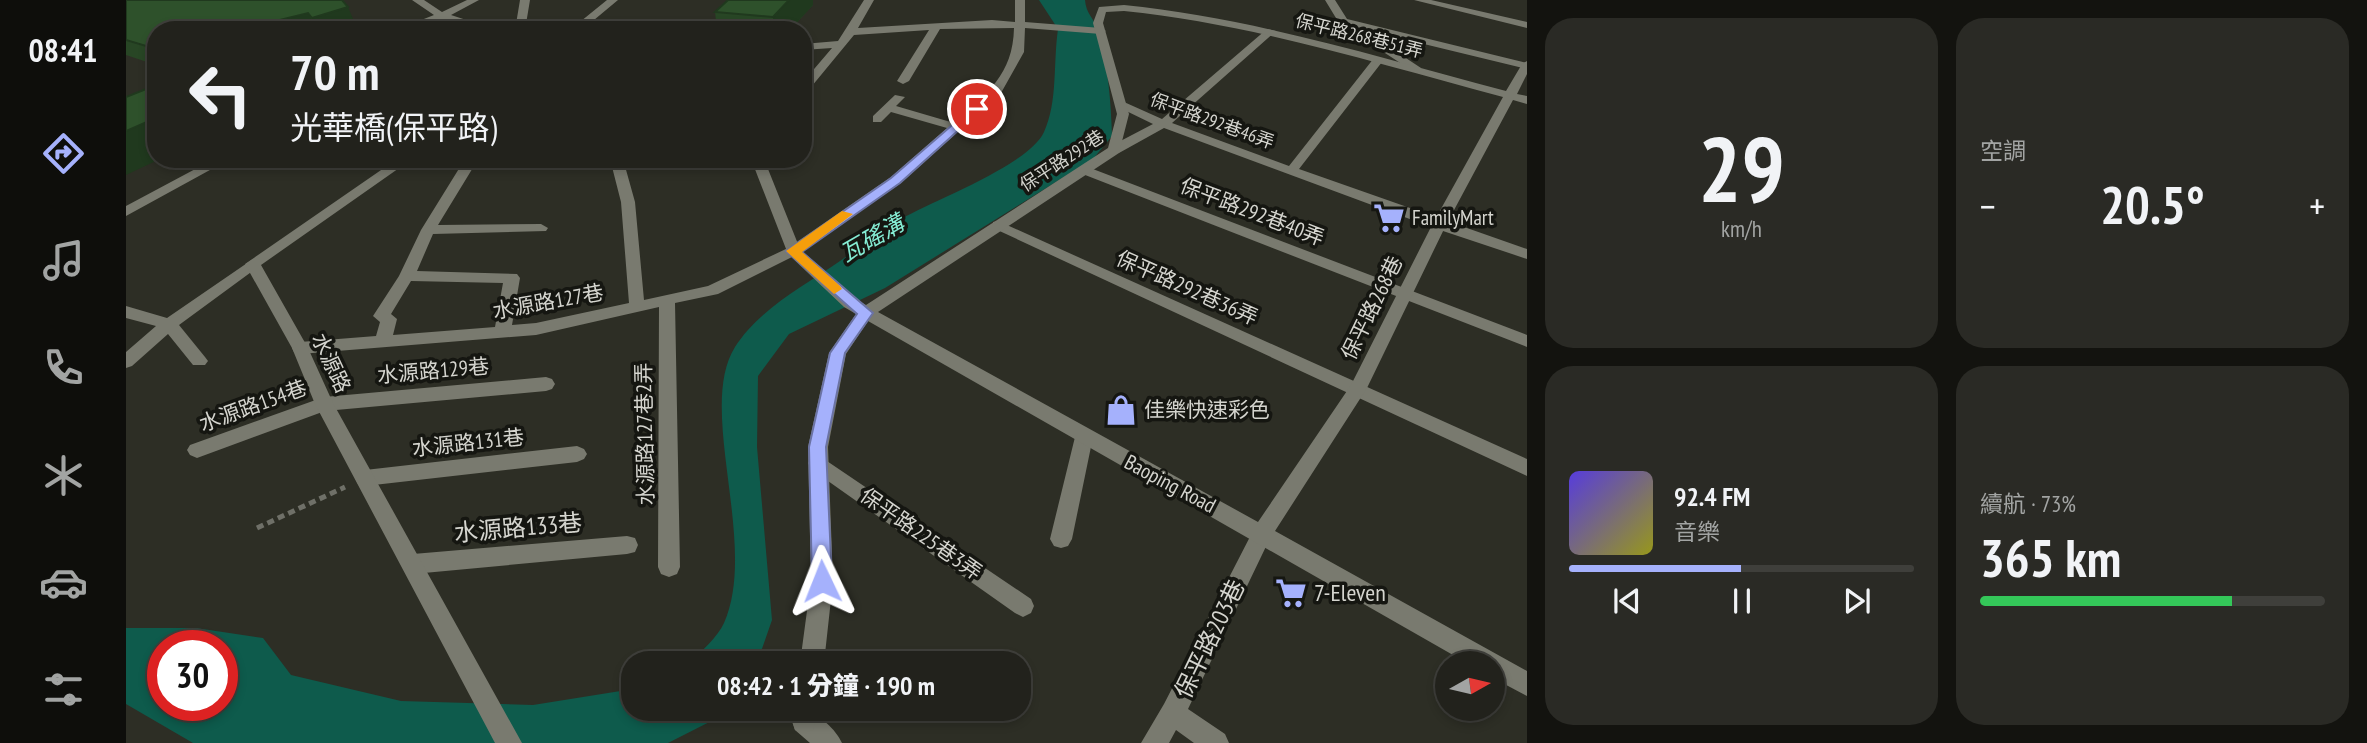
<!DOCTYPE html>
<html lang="zh-TW">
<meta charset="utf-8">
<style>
:root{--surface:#22221c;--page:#2a2a25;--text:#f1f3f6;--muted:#a2a4a3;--line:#3f3f3b;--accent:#a5b1fc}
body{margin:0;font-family:"PT Sans Narrow","Noto Sans TC",sans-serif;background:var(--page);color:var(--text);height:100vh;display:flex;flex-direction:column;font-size:26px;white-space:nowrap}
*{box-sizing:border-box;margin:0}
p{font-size:23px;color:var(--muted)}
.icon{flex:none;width:38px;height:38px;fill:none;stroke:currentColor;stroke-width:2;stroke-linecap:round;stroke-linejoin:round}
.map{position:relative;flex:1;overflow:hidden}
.details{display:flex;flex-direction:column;gap:18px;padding:18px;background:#13130f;width:840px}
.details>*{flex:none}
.banner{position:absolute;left:21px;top:21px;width:665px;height:147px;border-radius:28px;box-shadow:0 4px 10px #0003,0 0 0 2px var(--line);background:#22221c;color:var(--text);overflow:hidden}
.needle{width:46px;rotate:82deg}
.fabs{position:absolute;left:1309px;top:651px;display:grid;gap:14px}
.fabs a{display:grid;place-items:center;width:70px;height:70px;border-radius:50%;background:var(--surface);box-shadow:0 4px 10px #0003,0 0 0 2px var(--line);font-size:35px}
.speed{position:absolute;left:21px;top:630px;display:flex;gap:14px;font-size:35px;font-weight:700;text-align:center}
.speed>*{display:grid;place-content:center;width:91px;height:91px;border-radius:50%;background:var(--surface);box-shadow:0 4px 10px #0003,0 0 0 2px var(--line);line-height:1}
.speed .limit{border:10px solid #d22;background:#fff;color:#111}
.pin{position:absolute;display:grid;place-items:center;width:60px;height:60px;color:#fff;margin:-30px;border:4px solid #fff;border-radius:50%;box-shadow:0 2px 7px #0007}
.me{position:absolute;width:77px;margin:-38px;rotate:358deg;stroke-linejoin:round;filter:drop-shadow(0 0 5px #0008)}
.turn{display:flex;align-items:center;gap:24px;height:147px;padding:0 28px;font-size:32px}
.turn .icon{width:91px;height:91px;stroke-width:2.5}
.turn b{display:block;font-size:49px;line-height:60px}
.big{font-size:52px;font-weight:800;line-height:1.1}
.details .widget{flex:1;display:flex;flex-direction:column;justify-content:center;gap:10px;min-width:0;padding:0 24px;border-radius:28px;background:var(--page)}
.details .dial{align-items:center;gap:0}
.dial b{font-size:91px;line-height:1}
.song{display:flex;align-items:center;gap:21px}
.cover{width:84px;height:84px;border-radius:10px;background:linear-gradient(135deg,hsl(250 70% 55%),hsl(60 70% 35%))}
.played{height:7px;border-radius:4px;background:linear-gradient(90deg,var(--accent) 50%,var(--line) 50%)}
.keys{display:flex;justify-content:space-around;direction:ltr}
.heat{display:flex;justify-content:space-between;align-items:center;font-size:38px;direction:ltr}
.charge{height:10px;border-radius:5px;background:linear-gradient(90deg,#34c759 73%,var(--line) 0)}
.details .tiles{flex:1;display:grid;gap:18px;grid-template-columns:repeat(2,1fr)}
.trip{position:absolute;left:495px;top:651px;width:410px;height:70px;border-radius:28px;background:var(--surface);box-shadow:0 4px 10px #0003,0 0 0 2px var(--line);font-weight:800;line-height:70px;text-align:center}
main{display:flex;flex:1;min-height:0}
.menu{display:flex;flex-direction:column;width:126px;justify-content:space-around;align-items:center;background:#0e0e0b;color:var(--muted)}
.menu .icon{width:49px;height:49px}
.menu .on{color:var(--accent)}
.menu b{font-size:32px;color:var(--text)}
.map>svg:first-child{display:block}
.water{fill:#0e5b4c;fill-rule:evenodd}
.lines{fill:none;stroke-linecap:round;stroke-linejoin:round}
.path{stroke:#6f7068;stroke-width:5;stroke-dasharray:7 4.5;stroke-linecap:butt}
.lane{fill:#797a6f;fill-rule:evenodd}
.street{fill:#797a6f;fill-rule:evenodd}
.secondary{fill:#797a6f;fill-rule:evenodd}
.wall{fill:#284625}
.shaded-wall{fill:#20391e}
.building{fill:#2e512b;stroke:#20391e;stroke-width:2}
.route{fill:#a5b1fc;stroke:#6b73a4;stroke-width:2}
.slow{fill:#f59e0b}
.labels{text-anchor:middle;stroke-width:7;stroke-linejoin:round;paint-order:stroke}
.far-street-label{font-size:18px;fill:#d5d5cf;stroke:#151611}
.street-label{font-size:21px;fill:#d5d5cf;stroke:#151611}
.poi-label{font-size:21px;fill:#d5d5cf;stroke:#151611;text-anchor:start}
.water-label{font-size:23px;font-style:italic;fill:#85edd4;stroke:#151611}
.near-street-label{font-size:24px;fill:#d5d5cf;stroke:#151611}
.near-poi-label{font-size:24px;fill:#d5d5cf;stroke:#151611;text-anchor:start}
</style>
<main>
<nav class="menu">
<b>08:41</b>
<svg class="icon on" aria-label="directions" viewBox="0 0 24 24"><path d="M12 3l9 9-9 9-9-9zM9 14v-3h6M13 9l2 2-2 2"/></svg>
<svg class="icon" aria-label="music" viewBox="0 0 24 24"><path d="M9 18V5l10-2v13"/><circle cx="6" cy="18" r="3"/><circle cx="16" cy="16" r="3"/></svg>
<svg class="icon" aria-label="phone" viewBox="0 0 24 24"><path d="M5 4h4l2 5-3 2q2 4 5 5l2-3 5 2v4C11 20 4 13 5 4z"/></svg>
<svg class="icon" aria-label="climate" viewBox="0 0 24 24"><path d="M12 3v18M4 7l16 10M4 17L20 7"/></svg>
<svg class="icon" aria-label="car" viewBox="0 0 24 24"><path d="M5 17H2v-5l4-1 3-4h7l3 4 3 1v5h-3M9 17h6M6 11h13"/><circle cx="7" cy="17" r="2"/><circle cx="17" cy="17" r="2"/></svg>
<svg class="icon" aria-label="filters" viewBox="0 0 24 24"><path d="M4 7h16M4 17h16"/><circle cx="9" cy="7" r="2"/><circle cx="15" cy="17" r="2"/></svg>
</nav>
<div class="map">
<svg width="1401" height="743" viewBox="0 0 1401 743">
<rect width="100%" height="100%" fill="#2d2e25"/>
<path class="water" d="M 913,0 L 959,0 C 960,14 968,18 972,30 C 982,63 985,102 986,136 L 967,159 L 759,288 L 663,334 L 632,376 L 631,447 L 646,620 L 631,663 L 564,663 C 574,652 592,637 598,623 C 633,544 570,409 609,347 C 633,309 678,286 714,261 C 734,247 754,231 775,219 C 808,200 903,165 918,132 C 932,102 927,63 932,29 Z
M 0,628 L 70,628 L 137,638 L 165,675 L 275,701 L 407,705 L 507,689 L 508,709 L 609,709 L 542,743 L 67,743 L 0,704 ZM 37,646 L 96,646 L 96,705 L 37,705 Z"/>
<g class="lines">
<path class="path" d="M 131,528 L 219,487"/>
<path class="lane" d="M 481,0 L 492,0 L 456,30 L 444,30 Z
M 738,0 L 748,0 L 732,28 L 866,20 L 889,22 L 889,0 L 899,0 L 899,22 L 975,28 L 980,31 L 975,34 L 899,28 L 898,52 L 875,93 L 775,183 L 672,254 L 592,294 L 549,303 L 554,567 L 551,574 L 543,577 L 535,574 L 532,567 L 533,307 L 410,335 L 174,354 L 168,352 L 166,348 L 168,344 L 174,342 L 250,336 L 254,322 L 247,316 L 273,276 L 295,230 L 334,167 L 273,170 L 232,159 L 273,162 L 413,159 L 407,163 L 348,166 L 312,225 L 415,224 L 422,228 L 420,231 L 307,234 L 291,271 L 391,274 L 394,278 L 386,325 L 410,323 L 503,303 L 495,202 L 484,159 L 497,159 L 509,202 L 518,300 L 582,286 L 662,248 L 765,177 L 821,128 L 765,112 L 755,122 L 747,122 L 747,116 L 769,95 L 779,97 L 770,106 L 828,123 C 861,93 887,75 888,28 L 814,29 L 783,81 L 777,84 L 771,81 L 803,30 L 728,35 L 681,92 L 677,93 L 677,82 L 706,48 L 677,50 L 677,44 L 712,41 ZM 285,281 L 377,283 L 369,327 L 267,335 L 271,319 L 265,314 Z
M 1199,0 L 1209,0 L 1221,19 L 1401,63 L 1401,69 L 1236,29 L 1295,68 L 1285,70 L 1213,23 Z
M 1141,29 L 1150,31 L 1046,123 L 1163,166 L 1248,58 L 1256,58 L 1256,62 L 1173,169 L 1401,249 L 1401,259 L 1308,228 L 1038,128 L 993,153 L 983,153 L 983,147 L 1027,124 L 990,106 L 990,102 L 998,102 L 1036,119 Z
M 88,159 L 104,159 L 0,216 L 0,206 Z
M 959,166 L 1401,335 L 1401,347 L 954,173 L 952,170 Z
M 872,221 L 1401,459 L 1401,476 L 867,228 L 867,222 Z
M 127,259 L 135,264 L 132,267 L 53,325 L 79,357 L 82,361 L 79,365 L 67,365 L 42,334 L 6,366 L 0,368 L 0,352 L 30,326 L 0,318 L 0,306 L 41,318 Z
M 420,377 L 426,379 L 429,384 L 426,389 L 420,391 L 199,411 L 71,458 L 64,455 L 61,450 L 64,445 L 198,397 Z
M 958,430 L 965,432 L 967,437 L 946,539 L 942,546 L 935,548 L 928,546 L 924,539 L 949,437 L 951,432 Z
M 451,446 L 458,449 L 461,454 L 458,459 L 451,462 L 239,486 L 232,484 L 229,478 L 232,472 L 239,470 Z
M 692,455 L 905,599 L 908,606 L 905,613 L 897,617 L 889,613 L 685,469 L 682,463 L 685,457 Z
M 1136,525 L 1143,527 L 1146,534 L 1062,709 L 1099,734 L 1103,743 L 1068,743 L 1050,730 L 1043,743 L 1015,743 L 1038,704 L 1129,527 Z
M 501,536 L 509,538 L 512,545 L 509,552 L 501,554 L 287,574 L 279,571 L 276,564 L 279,557 L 287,554 Z
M 679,709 C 693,715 710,729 716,743 L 684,743 L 669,730 L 666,721 L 669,712 Z"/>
<path class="street" d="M 286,0 L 298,0 L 316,12 L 341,0 L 353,0 L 325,15 L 371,30 L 354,30 L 316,19 L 286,30 L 270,30 L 308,15 Z
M 394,0 L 404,0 L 399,30 L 389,30 Z
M 998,5 C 1128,18 1255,58 1380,91 L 1396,64 L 1401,61 L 1401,74 L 1391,94 L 1401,96 L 1401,104 L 1387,100 L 1320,225 L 1241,388 L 1149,531 L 1401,671 L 1401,696 L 1367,678 L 1367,663 L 1341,663 L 742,321 L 720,354 L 702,447 L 707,581 L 698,663 L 674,663 L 685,581 L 682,447 L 703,353 L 730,314 L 718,307 L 662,254 L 625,159 L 638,159 L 674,249 L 730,299 L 740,305 L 982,148 L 991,114 L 967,23 L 973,7 ZM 998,11 C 1127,24 1253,64 1377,97 L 1306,225 L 1225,385 L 1132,522 L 752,312 L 993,153 L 1003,114 L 977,23 L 980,12 Z
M 271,159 L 286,159 L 135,265 L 182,348 L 207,403 L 396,743 L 369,743 L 189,404 L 166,348 L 119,264 Z
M 668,709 L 692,709 L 687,730 L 678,733 L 669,730 L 666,721 Z"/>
<path class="secondary" d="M 1288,0 L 1305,0 L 1401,22 L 1401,28 Z"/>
</g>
<path class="wall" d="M 0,0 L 216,0 L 230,26 L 217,30 L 30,30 L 30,65 L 0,55 Z
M 602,0 L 687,0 L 687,5 L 664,30 L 591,30 L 589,12 Z"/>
<path class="shaded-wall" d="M 663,0 L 687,0 L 687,5 L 664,30 L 647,30 L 647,17 Z
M 222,7 L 230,26 L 217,30 L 192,30 L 186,18 Z
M 182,13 L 191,30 L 113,30 Z
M 30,118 L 30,159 L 34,159 L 0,175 L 0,131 Z"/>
<path class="building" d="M 0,0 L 216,0 L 222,7 L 186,18 L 182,13 L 113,30 L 30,30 L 30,49 L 0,40 Z
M 602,0 L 663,0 L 647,17 L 589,12 Z
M 463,22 L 523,30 L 454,30 Z
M 30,85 L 30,118 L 0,131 L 0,97 Z"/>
<path class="route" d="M 847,107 L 856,109 L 774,183 L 676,252 L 747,313 L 719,353 L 700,447 L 706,581 L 703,587 L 696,590 L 689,587 L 686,581 L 683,447 L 704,353 L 731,314 L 660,251 L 765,178 Z"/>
<path class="slow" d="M 716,211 L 727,214 L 676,252 L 714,286 L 716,289 L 708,294 L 660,251 Z"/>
<defs>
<symbol id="supermarket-bare" viewBox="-9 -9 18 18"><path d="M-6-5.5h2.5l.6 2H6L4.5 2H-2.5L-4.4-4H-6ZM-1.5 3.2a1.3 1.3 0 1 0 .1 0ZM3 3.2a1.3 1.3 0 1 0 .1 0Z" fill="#a5b1fc" stroke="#151611" stroke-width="2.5" paint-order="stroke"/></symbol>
<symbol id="shop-bare" viewBox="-9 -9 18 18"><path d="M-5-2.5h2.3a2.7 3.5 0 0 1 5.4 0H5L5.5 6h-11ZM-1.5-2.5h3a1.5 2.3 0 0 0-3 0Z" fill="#a5b1fc" stroke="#151611" stroke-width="2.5" paint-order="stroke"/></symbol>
</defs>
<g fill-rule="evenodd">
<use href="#supermarket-bare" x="1241" y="196" width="44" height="44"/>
<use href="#shop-bare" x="973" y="388" width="44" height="44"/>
<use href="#supermarket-bare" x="1143" y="571" width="44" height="44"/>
</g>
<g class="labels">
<g class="far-street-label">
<text transform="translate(1233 36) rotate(14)" y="6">保平路268巷51弄</text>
<text transform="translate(1086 121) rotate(20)" y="6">保平路292巷46弄</text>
<text transform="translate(936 161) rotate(-33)" y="6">保平路292巷</text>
</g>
<g class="street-label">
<text transform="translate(1126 212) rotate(21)" y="7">保平路292巷40弄</text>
<text transform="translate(1061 288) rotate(24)" y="7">保平路292巷36弄</text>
<text transform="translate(422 302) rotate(-10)" y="7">水源路127巷</text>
<text transform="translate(1246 308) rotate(-64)" y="7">保平路268巷</text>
<text transform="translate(205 363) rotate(65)" y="7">水源路</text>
<text transform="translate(307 371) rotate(-5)" y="7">水源路129巷</text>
<text transform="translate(127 406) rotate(-20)" y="7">水源路154巷</text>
<text transform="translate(519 434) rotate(-91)" y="7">水源路127巷2弄</text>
<text transform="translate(342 443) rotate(-6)" y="7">水源路131巷</text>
<text transform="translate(1044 484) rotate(28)" y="7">Baoping Road</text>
<text transform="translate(795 534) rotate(35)" y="7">保平路225巷3弄</text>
</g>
<g class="poi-label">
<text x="1286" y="225">FamilyMart</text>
<text x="1018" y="417">佳樂快速彩色</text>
</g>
<g class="water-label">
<text transform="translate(746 238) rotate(-30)" y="8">瓦磘溝</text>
</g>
<g class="near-street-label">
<text transform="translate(392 528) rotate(-5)" y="8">水源路133巷</text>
<text transform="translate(1084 639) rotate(-64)" y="8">保平路203巷</text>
</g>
<g class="near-poi-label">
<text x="1188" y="601">7-Eleven</text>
</g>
</g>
</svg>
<div class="fabs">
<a><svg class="needle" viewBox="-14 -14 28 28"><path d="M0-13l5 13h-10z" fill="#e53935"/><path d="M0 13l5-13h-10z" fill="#a2a4a3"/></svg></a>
</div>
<div class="speed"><div class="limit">30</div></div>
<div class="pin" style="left:851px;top:109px;background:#d93025"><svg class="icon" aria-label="arrive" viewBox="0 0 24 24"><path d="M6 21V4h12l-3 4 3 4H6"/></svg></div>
<svg class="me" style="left:696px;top:581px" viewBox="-20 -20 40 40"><path d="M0-17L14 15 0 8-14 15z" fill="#a5b1fc" stroke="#fff" stroke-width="4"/></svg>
<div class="trip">08:42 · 1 分鐘 · 190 m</div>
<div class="banner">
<div class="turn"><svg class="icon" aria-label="left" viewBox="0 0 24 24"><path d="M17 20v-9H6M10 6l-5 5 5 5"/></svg><div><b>70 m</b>光華橋(保平路)</div></div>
</div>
</div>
<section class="details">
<div class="tiles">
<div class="widget dial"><b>29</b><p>km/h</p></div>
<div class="widget"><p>空調</p>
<div class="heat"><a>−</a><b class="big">20.5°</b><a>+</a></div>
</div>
<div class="widget">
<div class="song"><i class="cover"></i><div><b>92.4 FM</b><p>音樂</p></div></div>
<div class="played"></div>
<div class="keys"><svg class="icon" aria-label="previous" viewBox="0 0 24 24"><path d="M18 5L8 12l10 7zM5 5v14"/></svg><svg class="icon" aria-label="pause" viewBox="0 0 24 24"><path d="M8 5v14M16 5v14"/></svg><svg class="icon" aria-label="next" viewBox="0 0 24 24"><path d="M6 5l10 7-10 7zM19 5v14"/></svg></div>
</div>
<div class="widget"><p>續航 · 73%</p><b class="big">365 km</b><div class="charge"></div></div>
</div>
</section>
</main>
